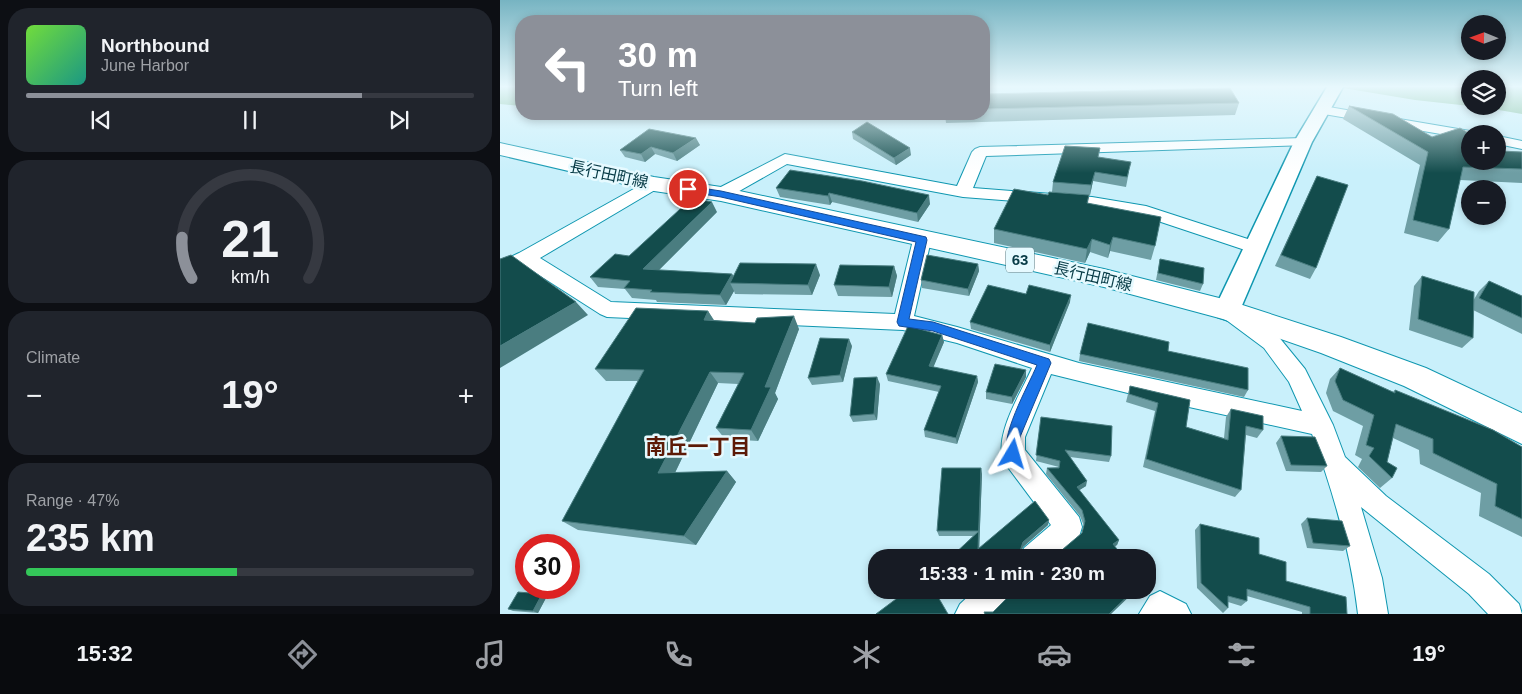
<!DOCTYPE html>
<meta charset="utf-8">
<style>
:root{--surface:#171b24;--page:#20242c;--text:#f1f3f6;--muted:#9ea1a6;--line:#363941;--accent:#8c9099}
body{margin:0;font-family:Arial,"Noto Sans JP",sans-serif;background:var(--page);color:var(--text);height:100vh;display:flex;flex-direction:column;font-size:19px;white-space:nowrap}
*{box-sizing:border-box;margin:0}
p{font-size:16px;color:var(--muted)}
.icon{flex:none;width:28px;height:28px;fill:none;stroke:currentColor;stroke-width:2;stroke-linecap:round;stroke-linejoin:round}
.map{position:relative;flex:1;overflow:hidden}
.drawer{display:flex;flex-direction:column;gap:8px;padding:8px;background:#0d0f14;width:500px}
.drawer>*{flex:none}
.banner{position:absolute;left:15px;top:15px;width:475px;height:105px;border-radius:20px;box-shadow:0 2px 8px #0003;background:#8c9099;color:#fff;overflow:hidden}
.needle{width:32px;rotate:271deg}
.tools{position:absolute;left:961px;top:15px;display:grid;gap:10px}
.tools a{display:grid;place-items:center;width:45px;height:45px;border-radius:50%;background:var(--surface);box-shadow:0 2px 8px #0003;font-size:25px}
.speed{position:absolute;left:15px;top:534px;display:flex;gap:10px;font-size:25px;font-weight:700;text-align:center}
.speed>*{display:grid;place-content:center;width:65px;height:65px;border-radius:50%;background:var(--surface);box-shadow:0 2px 8px #0003;line-height:1}
.speed .limit{border:8px solid #d22;background:#fff;color:#111}
.pin{position:absolute;display:grid;place-items:center;width:42px;height:42px;color:#fff;margin:-21px;border:2px solid #fff;border-radius:50%;box-shadow:0 1px 5px #0007}
.me{position:absolute;width:55px;margin:-28px;rotate:7deg;stroke-linejoin:round;filter:drop-shadow(0 0 4px #0008)}
.turn{display:flex;align-items:center;gap:18px;height:105px;padding:0 20px;font-size:22px}
.turn .icon{width:65px;height:65px;stroke-width:2.5}
.turn b{display:block;font-size:35px;line-height:42px}
.big{font-size:38px;font-weight:800;line-height:1.1}
.drawer .tile{flex:1;display:flex;flex-direction:column;justify-content:center;gap:8px;min-width:0;padding:0 18px;border-radius:20px;background:var(--page)}
.drawer .dial{align-items:center;gap:0}
.dial svg{height:130px;overflow:visible;fill:none;stroke:var(--line);stroke-width:7;stroke-linecap:round;text-anchor:middle}
.dial text{fill:var(--text);stroke:none}
.song{display:flex;align-items:center;gap:15px}
.cover{width:60px;height:60px;border-radius:8px;background:linear-gradient(135deg,hsl(100 70% 55%),hsl(170 70% 35%))}
.played{height:5px;border-radius:2px;background:linear-gradient(90deg,var(--accent) 75%,var(--line) 75%)}
.keys{display:flex;justify-content:space-around;direction:ltr}
.heat{display:flex;justify-content:space-between;align-items:center;font-size:28px;direction:ltr}
.charge{height:8px;border-radius:4px;background:linear-gradient(90deg,#34c759 47%,var(--line) 0)}
.trip{position:absolute;left:368px;top:549px;width:288px;height:50px;border-radius:20px;background:var(--surface);box-shadow:0 2px 8px #0003;font-weight:800;line-height:50px;text-align:center}
.dock{display:flex;height:80px;justify-content:space-around;align-items:center;background:#090b0e;color:var(--muted)}
.dock .icon{width:35px;height:35px}
.dock .selected{color:var(--accent)}
.dock b{font-size:22px;color:var(--text)}
main{display:flex;flex:1;min-height:0}
.map>svg:first-child{display:block}
.water{fill:#6fb489}
.lines{fill:none;stroke-linecap:round;stroke-linejoin:round}
.minor-casing{stroke:#0f97b0;stroke-width:2}
.tertiary-casing{stroke:#0f97b0;stroke-width:3}
.primary-casing{stroke:#0f97b0;stroke-width:2}
.minor{fill:#fff;fill-rule:evenodd}
.tertiary{fill:#fff;fill-rule:evenodd}
.primary{fill:#fff;fill-rule:evenodd}
.wall{fill:#6e9ea4}
.shaded-wall{fill:#4a7d80}
.building{fill:#134c4c;stroke:#4a7d80}
.route{fill:#1a73e8;stroke:#114b97}
.labels{text-anchor:middle;stroke-width:5;stroke-linejoin:round;paint-order:stroke}
.shield{fill:#e6faff;stroke:#4a747e;stroke-width:1}
.shield-label{font-size:15px;font-weight:bold;fill:#073b46}
.street-label{font-size:16px;fill:#073b46;stroke:#e6faff}
.near-neighbourhood-label{font-size:21px;font-weight:bold;fill:#5c1a07;stroke:#e6faff}
</style>
<main>
<section class="drawer">
<div class="tile">
<div class="song"><i class="cover"></i><div><b>Northbound</b><p>June Harbor</p></div></div>
<div class="played"></div>
<div class="keys"><svg class="icon" aria-label="previous" viewBox="0 0 24 24"><path d="M18 5L8 12l10 7zM5 5v14"/></svg><svg class="icon" aria-label="pause" viewBox="0 0 24 24"><path d="M8 5v14M16 5v14"/></svg><svg class="icon" aria-label="next" viewBox="0 0 24 24"><path d="M6 5l10 7-10 7zM19 5v14"/></svg></div>
</div>
<div class="tile dial"><svg viewBox="0 0 100 80">
<path d="M14 69A42 42 0 1 1 86 69"/>
<path d="M14 69A42 42 0 0 1 8 44" stroke="#8c9099"/>
<text x="50" y="56" font-size="32" font-weight="700">21</text>
<text x="50" y="72" font-size="11">km/h</text>
</svg></div>
<div class="tile"><p>Climate</p>
<div class="heat"><a>−</a><b class="big">19°</b><a>+</a></div>
</div>
<div class="tile"><p>Range · 47%</p><b class="big">235 km</b><div class="charge"></div></div>
</section>
<div class="map">
<svg width="1022" height="614" viewBox="0 0 1022 614">
<rect width="100%" height="100%" fill="#c9f0fb"/>
<path class="water" d="M 0,87 L 21,87 L 21,106 L 0,104 Z
M 837,87 L 970,87 L 970,106 L 915,100 Z
M 998,87 L 1022,87 L 1022,114 L 976,106 L 998,106 Z"/>
<g class="lines">
<defs>
<path id="minor" d="M 823,106 L 970,131 L 976,134 L 970,134 L 970,139 L 818,113 L 816,110 Z
M 998,136 L 1022,141 L 1022,149 L 998,144 Z
M 803,138 L 808,139 L 810,142 L 808,145 L 486,156 L 473,188 L 592,197 L 646,206 L 760,243 L 763,247 L 760,251 L 754,253 L 643,216 L 592,207 L 463,197 L 287,164 L 227,198 L 215,198 L 213,194 L 215,190 L 285,154 L 457,186 L 472,152 L 475,149 L 480,147 Z
M 154,179 L 160,181 L 162,184 L 160,187 L 40,258 L 111,302 L 395,314 L 413,240 L 416,236 L 422,234 L 428,236 L 431,240 L 414,316 L 457,327 L 579,363 L 802,411 L 789,382 L 764,348 L 725,319 L 722,314 L 725,309 L 732,306 L 739,309 L 778,336 L 805,369 L 833,425 L 845,457 L 886,496 L 989,574 L 1019,604 L 1022,614 L 988,614 L 969,594 L 861,507 L 882,578 L 888,614 L 858,614 C 851,553 833,491 812,434 L 648,398 L 551,374 L 525,437 L 525,450 L 579,517 L 582,527 L 579,537 L 555,558 L 520,558 L 524,548 L 551,525 L 504,462 C 493,436 521,393 532,368 L 457,343 L 403,330 L 107,317 L 100,314 L 25,266 L 0,277 L 0,262 L 19,253 L 148,181 Z
M 475,590 L 511,590 L 507,600 L 492,614 L 455,614 L 460,604 Z
M 660,591 L 686,604 L 691,614 L 639,614 L 650,596 Z"/>
<path id="tertiary" d="M 827,87 L 843,87 L 812,142 L 740,310 L 736,317 L 727,320 L 718,317 L 714,310 L 794,142 Z"/>
<path id="primary" d="M 0,143 L 154,177 L 221,187 L 604,269 L 727,300 L 841,337 L 926,368 L 1022,413 L 1022,444 L 904,386 L 821,353 L 723,319 L 604,287 L 221,201 L 154,191 L 0,155 Z"/>
</defs>
<use href="#minor" class="minor-casing"/>
<use href="#tertiary" class="tertiary-casing"/>
<use href="#primary" class="primary-casing"/>
<use href="#minor" class="minor"/>
<use href="#tertiary" class="tertiary"/>
<use href="#primary" class="primary"/>
</g>
<path class="wall" d="M 484,94 L 739,103 L 735,115 L 446,123 L 445,114 L 484,114 Z
M 849,106 L 932,137 L 1000,151 L 1022,152 L 1022,183 L 960,180 L 949,229 L 938,242 L 904,233 L 920,165 L 843,119 Z
M 149,129 L 200,145 L 177,161 L 155,154 L 145,162 L 125,157 L 120,150 Z
M 352,132 L 411,155 L 396,165 L 353,139 Z
M 599,157 L 629,172 L 626,187 L 593,181 L 590,195 L 552,192 L 553,182 Z
M 817,176 L 816,268 L 810,279 L 775,266 Z
M 276,188 L 430,204 L 418,222 L 332,202 L 330,205 L 280,197 Z
M 548,195 L 589,195 L 588,203 L 655,246 L 651,260 L 610,251 L 608,258 L 590,252 L 585,263 L 494,243 L 494,229 Z
M 217,212 L 159,270 L 232,274 L 233,276 L 320,275 L 312,295 L 235,294 L 234,291 L 226,305 L 157,302 L 156,300 L 132,298 L 125,289 L 98,287 L 90,277 L 129,256 Z
M 660,259 L 703,284 L 700,291 L 656,280 Z
M 478,264 L 479,271 L 469,296 L 422,288 L 421,280 Z
M 394,266 L 397,276 L 392,297 L 338,296 L 334,285 Z
M 922,276 L 973,301 L 979,291 L 989,281 L 1022,296 L 1022,334 L 973,310 L 973,338 L 962,348 L 909,330 L 914,286 Z
M 526,294 L 570,302 L 550,352 L 471,329 L 470,322 Z
M 208,311 L 214,320 L 299,329 L 275,393 L 278,399 L 258,441 L 225,439 L 216,428 L 238,384 L 218,383 L 175,473 L 227,471 L 236,482 L 196,545 L 78,530 L 62,521 L 138,381 L 106,381 L 95,369 Z
M 442,335 L 444,342 L 433,367 L 477,376 L 478,382 L 457,444 L 425,437 L 424,430 L 439,392 L 388,381 L 386,374 Z
M 352,346 L 343,382 L 312,385 L 308,378 Z
M 668,351 L 748,390 L 744,397 L 579,361 L 580,354 Z
M 840,368 L 893,392 L 895,390 L 1022,447 L 1022,537 L 979,516 L 981,493 L 920,464 L 919,450 L 893,438 L 887,462 L 892,478 L 880,488 L 858,467 L 862,459 L 855,455 L 863,426 L 833,411 L 826,393 L 830,379 Z
M 526,377 L 512,404 L 486,399 L 486,392 Z
M 380,384 L 377,420 L 353,422 L 350,416 Z
M 630,386 L 690,400 L 686,427 L 724,438 L 726,417 L 731,409 L 763,430 L 757,438 L 746,435 L 741,490 L 735,497 L 643,467 L 655,411 L 626,402 Z
M 541,417 L 611,456 L 609,462 L 570,457 L 586,486 L 579,490 L 619,540 L 617,545 L 614,546 L 624,558 L 450,558 L 473,536 L 439,536 L 437,531 L 482,474 L 479,549 L 548,525 L 523,547 L 520,554 L 556,555 L 582,533 L 584,526 L 580,516 L 546,474 L 547,468 L 559,467 L 536,461 Z
M 781,436 L 827,466 L 821,472 L 786,471 L 776,443 Z
M 807,518 L 850,546 L 843,551 L 807,548 L 801,524 Z
M 700,524 L 759,554 L 786,581 L 847,614 L 802,614 L 802,612 L 747,596 L 747,601 L 741,606 L 728,602 L 728,608 L 723,613 L 697,588 L 695,530 Z
M 460,590 L 473,590 L 465,597 Z
M 47,596 L 38,613 L 13,611 L 8,609 Z"/>
<path class="shaded-wall" d="M 196,138 L 200,145 L 177,161 L 173,153 Z
M 151,147 L 155,154 L 145,162 L 141,154 Z
M 410,148 L 411,155 L 396,165 L 394,158 Z
M 595,172 L 593,181 L 590,195 L 591,185 Z
M 329,193 L 332,202 L 330,205 L 328,196 Z
M 429,195 L 430,204 L 418,222 L 417,213 Z
M 212,202 L 217,212 L 150,279 L 143,269 Z
M 613,237 L 610,251 L 608,258 L 610,245 Z
M 592,239 L 590,252 L 585,263 L 587,249 Z
M 316,264 L 320,275 L 312,295 L 308,285 Z
M 478,264 L 479,271 L 469,296 L 468,289 Z
M 394,266 L 397,276 L 392,297 L 389,287 Z
M 232,274 L 238,283 L 230,283 L 234,291 L 226,305 L 220,295 Z
M 571,295 L 570,302 L 550,352 L 550,345 Z
M 76,302 L 88,315 L 0,368 L 0,346 Z
M 208,311 L 216,324 L 204,320 Z
M 294,316 L 299,329 L 275,393 L 278,399 L 258,441 L 251,430 L 265,387 Z
M 442,335 L 444,342 L 431,373 L 429,366 Z
M 349,339 L 352,346 L 343,382 L 340,375 Z
M 526,370 L 526,377 L 512,404 L 512,397 Z
M 210,372 L 218,383 L 170,483 L 158,473 Z
M 477,376 L 478,382 L 457,444 L 456,438 Z
M 377,377 L 380,384 L 377,420 L 374,414 Z
M 481,468 L 482,474 L 479,554 L 478,549 Z
M 227,471 L 236,482 L 196,545 L 184,536 Z
M 587,481 L 586,486 L 575,493 L 577,487 Z
M 549,520 L 548,525 L 523,547 L 519,558 L 519,554 L 523,542 Z
M 619,540 L 617,545 L 611,549 L 613,544 Z
M 467,590 L 473,590 L 465,597 L 464,593 Z
M 634,590 L 636,590 L 611,614 L 609,614 Z
M 42,594 L 47,596 L 38,613 L 33,611 Z"/>
<path class="building" d="M 730,88 L 739,103 L 484,109 L 484,94 Z
M 849,106 L 893,114 L 932,137 L 960,128 L 970,134 L 970,161 L 998,161 L 998,149 L 1000,151 L 1022,152 L 1022,169 L 963,167 L 949,229 L 913,220 L 928,152 Z
M 367,122 L 410,148 L 394,158 L 352,132 Z
M 149,129 L 196,138 L 173,153 L 151,147 L 141,154 L 120,150 Z
M 565,146 L 600,148 L 598,157 L 631,162 L 627,177 L 595,172 L 591,185 L 553,182 Z
M 290,170 L 362,181 L 429,195 L 417,213 L 329,193 L 328,196 L 276,188 Z
M 817,176 L 848,185 L 816,268 L 781,255 Z
M 514,189 L 548,195 L 549,192 L 589,195 L 587,203 L 661,217 L 655,246 L 613,237 L 610,245 L 592,239 L 587,249 L 494,229 Z
M 192,198 L 212,202 L 143,269 L 232,274 L 220,295 L 150,292 L 152,290 L 124,288 L 130,281 L 90,277 L 115,254 L 129,256 Z
M 11,255 L 76,302 L 0,346 L 0,259 Z
M 427,255 L 478,264 L 468,289 L 421,280 Z
M 660,259 L 704,268 L 703,284 L 658,273 Z
M 240,263 L 316,264 L 308,285 L 230,283 Z
M 340,265 L 394,266 L 389,287 L 334,285 Z
M 922,276 L 974,292 L 973,338 L 918,319 Z
M 989,281 L 1022,296 L 1022,318 L 979,298 Z
M 488,285 L 526,294 L 529,285 L 571,295 L 550,345 L 470,322 Z
M 136,308 L 208,311 L 204,320 L 255,323 L 257,318 L 294,316 L 265,387 L 271,387 L 251,430 L 216,428 L 244,373 L 210,372 L 158,473 L 227,471 L 184,536 L 62,521 L 144,370 L 95,369 Z
M 588,323 L 669,342 L 668,351 L 748,368 L 748,390 L 580,354 Z
M 408,326 L 442,335 L 429,366 L 477,376 L 456,438 L 424,430 L 441,386 L 386,374 Z
M 320,338 L 349,339 L 340,375 L 308,378 Z
M 495,364 L 526,370 L 512,397 L 486,392 Z
M 840,368 L 895,393 L 895,390 L 993,430 L 1022,447 L 1022,519 L 995,506 L 997,484 L 933,453 L 933,439 L 896,424 L 887,462 L 897,468 L 892,478 L 869,456 L 874,448 L 866,445 L 874,415 L 843,400 L 835,381 Z
M 377,377 L 374,414 L 350,416 L 354,378 Z
M 630,386 L 690,400 L 686,427 L 728,440 L 731,409 L 763,416 L 763,430 L 746,426 L 741,490 L 646,459 L 658,403 L 629,394 Z
M 541,417 L 612,426 L 611,456 L 565,450 L 587,481 L 577,487 L 619,540 L 613,544 L 624,558 L 450,558 L 479,531 L 437,531 L 442,468 L 481,468 L 478,549 L 535,501 L 549,520 L 523,542 L 519,554 L 556,555 L 582,533 L 585,521 L 582,510 L 547,468 L 559,468 L 560,461 L 536,455 Z
M 781,436 L 815,437 L 827,466 L 791,465 Z
M 807,518 L 842,521 L 850,546 L 813,543 Z
M 700,524 L 759,538 L 759,554 L 786,562 L 786,581 L 846,597 L 847,614 L 810,614 L 810,607 L 747,589 L 747,601 L 728,596 L 728,608 L 701,583 Z
M 408,590 L 434,590 L 448,614 L 376,614 Z
M 462,590 L 467,590 L 464,593 Z
M 511,590 L 634,590 L 609,614 L 485,614 L 484,612 L 493,612 L 508,597 Z
M 18,592 L 42,594 L 33,611 L 8,609 Z"/>
<linearGradient id="sky" x2="0" y2="1"><stop stop-color="#77b4c2"/><stop offset="0.5" stop-color="#e7f8fd"/><stop offset="1" stop-color="#e7f8fd" stop-opacity="0"/></linearGradient>
<rect width="1022" height="173" fill="url(#sky)"/>
<path class="route" d="M 188,186 L 221,191 L 426,237 L 427,240 L 409,319 L 433,322 L 549,359 L 551,363 L 520,437 L 520,454 L 518,459 L 513,461 L 508,459 C 498,438 528,387 537,365 L 433,331 L 399,326 L 397,322 L 416,242 L 221,197 L 184,191 L 184,187 Z"/>
<g class="labels">
<rect class="shield" x="506" y="247.5" width="28" height="25" rx="4"/>
<g class="shield-label">
<text x="520" y="265">63</text>
</g>
<g class="street-label">
<text transform="translate(109 174) rotate(12)" y="6">長行田町線</text>
<text transform="translate(593 276) rotate(13)" y="6">長行田町線</text>
</g>
<g class="near-neighbourhood-label">
<text x="198" y="454">南丘一丁目</text>
</g>
</g>
</svg>
<div class="tools">
<a><svg class="needle" viewBox="-14 -14 28 28"><path d="M0-13l5 13h-10z" fill="#e53935"/><path d="M0 13l5-13h-10z" fill="#9ea1a6"/></svg></a>
<a><svg class="icon" aria-label="layers" viewBox="0 0 24 24"><path d="M12 4l9 5-9 5-9-5zM3 14l9 5 9-5"/></svg></a>
<a>+</a>
<a>−</a>
</div>
<div class="speed"><div class="limit">30</div></div>
<div class="pin" style="left:188px;top:189px;background:#d93025"><svg class="icon" aria-label="arrive" viewBox="0 0 24 24"><path d="M6 21V4h12l-3 4 3 4H6"/></svg></div>
<svg class="me" style="left:513px;top:454px" viewBox="-20 -20 40 40"><path d="M0-17L14 15 0 8-14 15z" fill="#1a73e8" stroke="#fff" stroke-width="4"/></svg>
<div class="trip">15:33 · 1 min · 230 m</div>
<div class="banner">
<div class="turn"><svg class="icon" aria-label="left" viewBox="0 0 24 24"><path d="M17 20v-9H6M10 6l-5 5 5 5"/></svg><div><b>30 m</b>Turn left</div></div>
</div>
</div>
</main>
<nav class="dock">
<b>15:32</b>
<svg class="icon selected" aria-label="directions" viewBox="0 0 24 24"><path d="M12 3l9 9-9 9-9-9zM9 14v-3h6M13 9l2 2-2 2"/></svg>
<svg class="icon" aria-label="music" viewBox="0 0 24 24"><path d="M9 18V5l10-2v13"/><circle cx="6" cy="18" r="3"/><circle cx="16" cy="16" r="3"/></svg>
<svg class="icon" aria-label="phone" viewBox="0 0 24 24"><path d="M5 4h4l2 5-3 2q2 4 5 5l2-3 5 2v4C11 20 4 13 5 4z"/></svg>
<svg class="icon" aria-label="climate" viewBox="0 0 24 24"><path d="M12 3v18M4 7l16 10M4 17L20 7"/></svg>
<svg class="icon" aria-label="car" viewBox="0 0 24 24"><path d="M5 17H2v-5l4-1 3-4h7l3 4 3 1v5h-3M9 17h6M6 11h13"/><circle cx="7" cy="17" r="2"/><circle cx="17" cy="17" r="2"/></svg>
<svg class="icon" aria-label="filters" viewBox="0 0 24 24"><path d="M4 7h16M4 17h16"/><circle cx="9" cy="7" r="2"/><circle cx="15" cy="17" r="2"/></svg>
<b>19°</b>
</nav>
